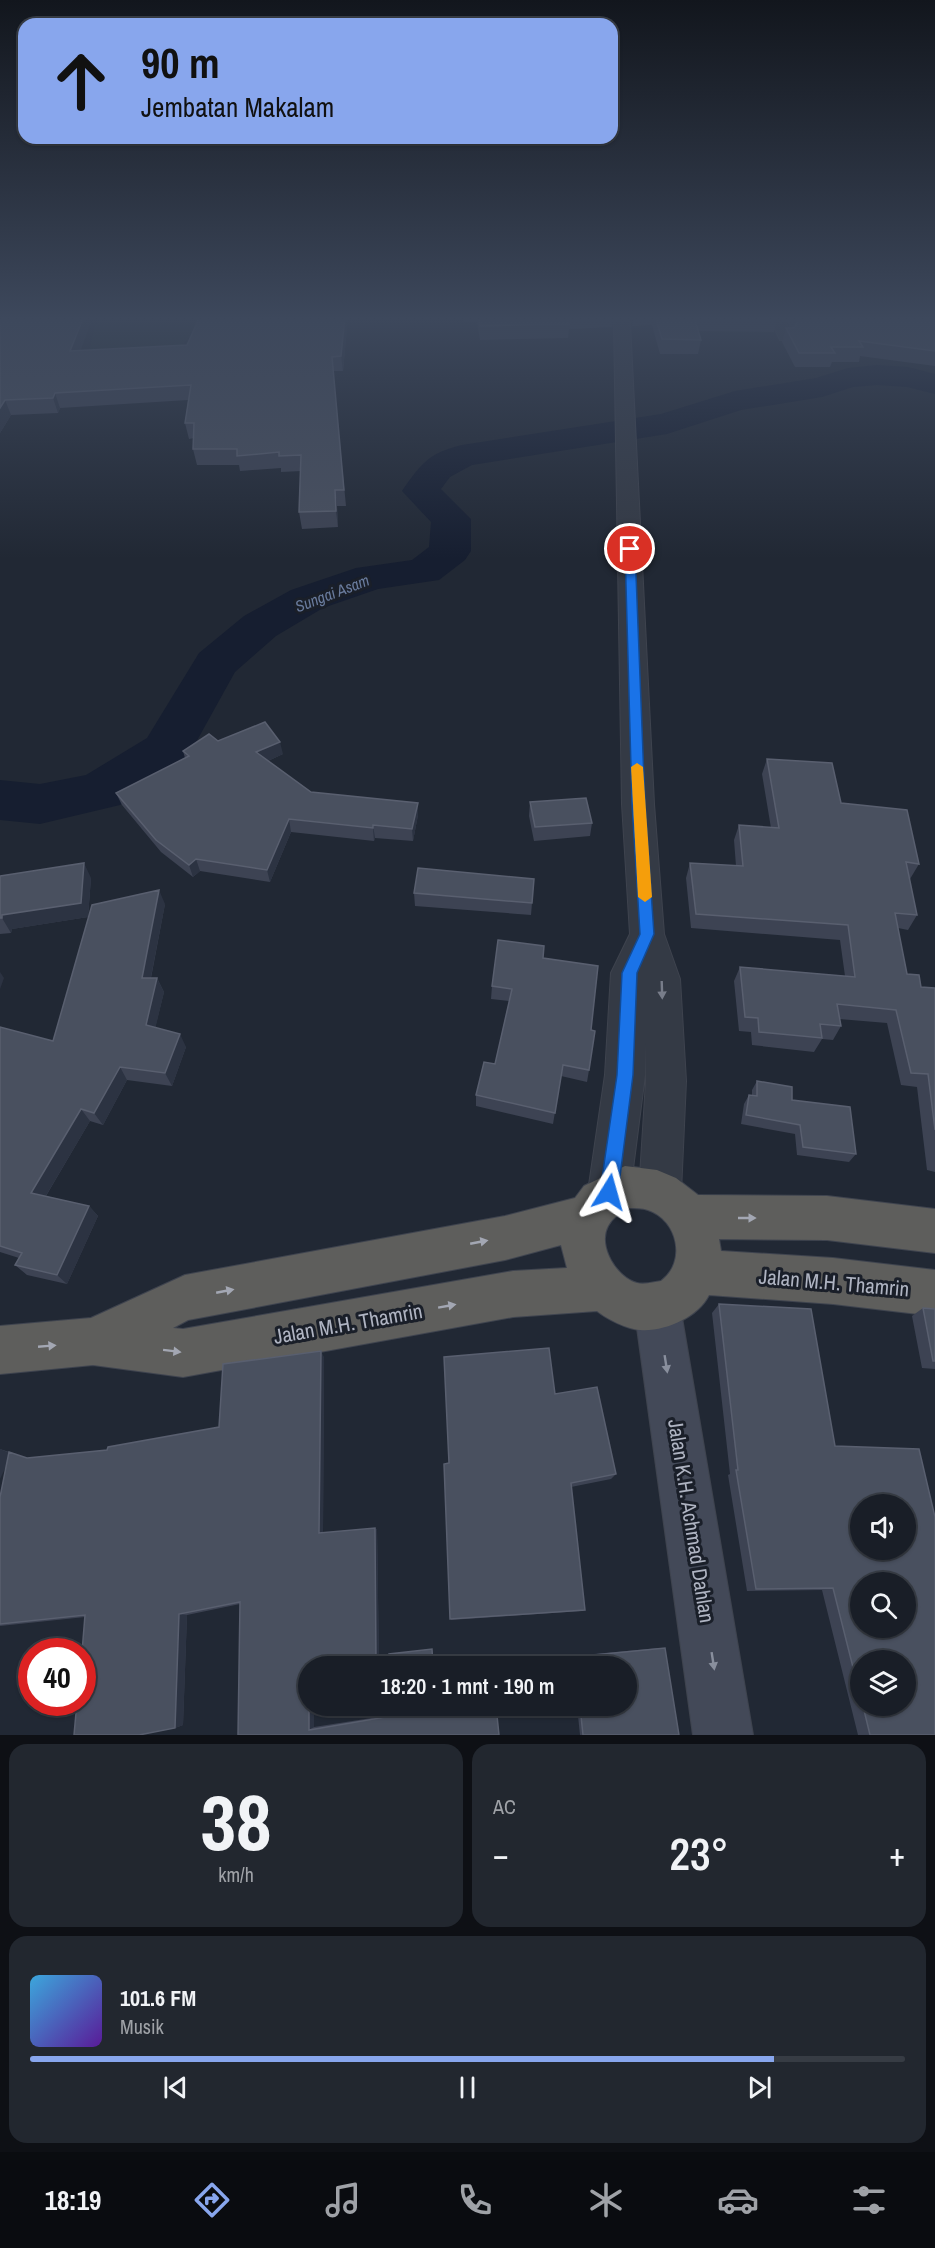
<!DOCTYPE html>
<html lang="id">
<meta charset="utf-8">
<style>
:root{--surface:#191e27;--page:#22272f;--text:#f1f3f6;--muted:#9fa2a7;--line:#373c44;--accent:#88a6ed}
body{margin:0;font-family:"Archivo Narrow",sans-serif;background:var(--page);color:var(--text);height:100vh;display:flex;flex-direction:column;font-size:22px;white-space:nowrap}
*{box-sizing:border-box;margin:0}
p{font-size:20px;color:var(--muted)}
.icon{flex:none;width:33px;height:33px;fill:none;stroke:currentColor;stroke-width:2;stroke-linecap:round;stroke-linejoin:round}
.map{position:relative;height:1735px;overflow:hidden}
.sheet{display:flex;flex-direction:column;gap:9px;padding:9px;background:#0e1015;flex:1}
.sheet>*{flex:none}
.top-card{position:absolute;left:18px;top:18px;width:600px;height:126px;border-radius:18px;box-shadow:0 2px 4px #0004,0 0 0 2px var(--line);background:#88a6ed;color:#111;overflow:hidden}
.controls{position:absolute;left:850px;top:1494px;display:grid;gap:12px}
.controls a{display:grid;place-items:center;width:66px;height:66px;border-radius:50%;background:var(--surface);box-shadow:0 2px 4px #0004,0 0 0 2px var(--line);font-size:30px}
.speed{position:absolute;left:18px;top:1638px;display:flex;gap:12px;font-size:30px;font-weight:700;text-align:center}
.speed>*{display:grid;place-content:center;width:78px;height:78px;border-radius:50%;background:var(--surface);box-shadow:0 2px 4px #0004,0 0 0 2px var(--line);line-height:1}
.speed .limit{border:9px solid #d22;background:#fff;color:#111}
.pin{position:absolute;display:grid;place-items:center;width:51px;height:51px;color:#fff;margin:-26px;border:3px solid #fff;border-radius:50%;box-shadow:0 2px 6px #0007}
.me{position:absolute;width:66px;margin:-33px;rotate:8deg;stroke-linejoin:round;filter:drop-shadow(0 0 4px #0008)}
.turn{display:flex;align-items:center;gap:21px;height:126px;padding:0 24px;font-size:27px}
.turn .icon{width:78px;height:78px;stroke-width:2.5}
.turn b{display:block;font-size:42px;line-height:51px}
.big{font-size:45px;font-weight:600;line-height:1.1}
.sheet .widget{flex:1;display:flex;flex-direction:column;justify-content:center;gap:9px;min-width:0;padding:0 21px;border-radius:18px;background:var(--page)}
.sheet .dial{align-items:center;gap:0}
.dial b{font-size:78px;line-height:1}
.song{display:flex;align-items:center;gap:18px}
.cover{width:72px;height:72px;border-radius:9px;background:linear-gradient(135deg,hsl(200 70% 55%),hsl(270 70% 35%))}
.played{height:6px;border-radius:3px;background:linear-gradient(90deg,var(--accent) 85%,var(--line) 85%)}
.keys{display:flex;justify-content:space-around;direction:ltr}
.heat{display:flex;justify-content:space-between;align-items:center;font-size:33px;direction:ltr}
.sheet .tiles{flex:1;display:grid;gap:9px;grid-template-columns:1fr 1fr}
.widget:last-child{grid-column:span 2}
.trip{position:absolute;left:298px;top:1656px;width:339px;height:60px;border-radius:30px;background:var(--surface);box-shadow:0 2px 4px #0004,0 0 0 2px var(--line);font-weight:600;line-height:60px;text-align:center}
.tab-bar{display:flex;height:96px;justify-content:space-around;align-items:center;background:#0a0c10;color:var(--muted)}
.tab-bar .icon{width:42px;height:42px}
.tab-bar .current{color:var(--accent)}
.tab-bar b{font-size:27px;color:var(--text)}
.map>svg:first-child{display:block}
.green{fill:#233135}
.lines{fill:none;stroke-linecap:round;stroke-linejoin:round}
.river{fill:#161e30;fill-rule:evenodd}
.minor-casing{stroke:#3e434e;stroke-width:2}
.tertiary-casing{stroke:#3e434e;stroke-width:2}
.secondary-casing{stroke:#3e434e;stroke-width:2}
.trunk-casing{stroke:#3f444f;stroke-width:2}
.minor{fill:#343a45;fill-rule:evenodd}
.tertiary{fill:#343a45;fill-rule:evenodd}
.secondary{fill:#434958;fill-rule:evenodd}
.trunk{fill:#5e5e5c;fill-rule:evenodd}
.wall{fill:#3d4353;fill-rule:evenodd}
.shaded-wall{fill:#2c3342}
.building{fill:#49505f;stroke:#595f6f;stroke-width:1.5;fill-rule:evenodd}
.oneway{fill:#787d8a}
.oneway2{fill:#a3a7b3}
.oneway3{fill:#898f9d}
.route{fill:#1a73e8;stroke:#114b97;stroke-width:1.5}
.slow{fill:#f59e0b}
.labels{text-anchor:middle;stroke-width:6;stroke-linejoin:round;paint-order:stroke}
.far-water-label{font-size:16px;font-style:italic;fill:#6a7c9e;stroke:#1a1f29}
.near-street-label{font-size:21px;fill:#afb4c2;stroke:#1a1f29}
</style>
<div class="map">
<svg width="935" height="1735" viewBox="0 0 935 1735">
<rect width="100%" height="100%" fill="#212834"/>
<path class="green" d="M 102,316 L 198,316 L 202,320 L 190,337 L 169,354 L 89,351 L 95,326 Z"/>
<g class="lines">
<path class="river" d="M 877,365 L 908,367 L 935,374 L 935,394 L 907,387 L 877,385 L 853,387 L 822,397 L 741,410 L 667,434 L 472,465 L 450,477 L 441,489 L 471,519 L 471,551 L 465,560 L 439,580 L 378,589 L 323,608 L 276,636 L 235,672 L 184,764 L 120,805 L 40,824 L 0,820 L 0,780 L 40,784 L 86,775 L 147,738 L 199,653 L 244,616 L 291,590 L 356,568 L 412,560 L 429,547 L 431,522 L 402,491 C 421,464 428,453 462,445 L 661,414 L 735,391 L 816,378 L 848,368 Z"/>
<defs>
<path id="minor" d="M 769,316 L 783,316 L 792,337 L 790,340 L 780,340 Z"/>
<path id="tertiary" d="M 616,316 L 632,316 L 630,323 L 654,804 L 664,934 L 680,979 L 686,1081 L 681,1192 L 675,1207 L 660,1213 L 645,1207 L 639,1192 L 646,1081 L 645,1043 L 645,1075 L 630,1192 L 624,1207 L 609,1213 L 594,1207 L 588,1192 L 605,1075 L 611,973 L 630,934 L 622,804 L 614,323 Z"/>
<path id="secondary" d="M 657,1283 L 673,1290 L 680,1306 L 753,1735 L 693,1735 L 634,1306 L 641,1290 Z"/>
<path id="trunk" d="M 625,1166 L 657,1170 L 676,1178 L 698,1195 L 827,1196 L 935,1209 L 935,1253 L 827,1240 L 719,1239 L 721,1251 L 833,1258 L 935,1270 L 935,1316 L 833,1304 L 709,1295 C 698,1317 665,1332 640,1330 C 627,1329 607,1319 597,1311 L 513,1317 L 183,1377 L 93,1365 L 0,1374 L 0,1326 L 91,1318 L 185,1275 L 505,1216 L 575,1198 L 584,1186 ZM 629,1208 C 635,1208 642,1208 648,1210 C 678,1220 687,1262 661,1281 C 654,1282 645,1285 637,1283 C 617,1278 597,1246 608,1226 C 613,1217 620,1213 629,1208 ZM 561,1245 L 567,1268 L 513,1271 L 183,1329 L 173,1328 L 188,1320 L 505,1260 Z"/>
</defs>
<use href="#minor" class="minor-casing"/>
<use href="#tertiary" class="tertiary-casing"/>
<use href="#secondary" class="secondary-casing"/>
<use href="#trunk" class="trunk-casing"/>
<use href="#minor" class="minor"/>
<use href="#tertiary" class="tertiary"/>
<use href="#secondary" class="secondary"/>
<use href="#trunk" class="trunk"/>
</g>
<path class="wall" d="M 0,316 L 93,316 L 80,351 L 187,345 L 200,316 L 348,316 L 343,371 L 333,371 L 346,506 L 337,506 L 338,527 L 302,529 L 299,512 L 301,471 L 281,472 L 281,468 L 240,471 L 239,465 L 197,465 L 193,449 L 194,438 L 189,439 L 185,423 L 188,400 L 60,408 L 58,413 L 11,415 L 0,433 Z
M 428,316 L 614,316 L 612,327 L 569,329 L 568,338 L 480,340 L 477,322 L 464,322 L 463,318 L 428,318 Z
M 634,316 L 776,316 L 777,318 L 774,332 L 698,331 L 701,340 L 698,354 L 660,354 L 652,325 L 632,326 Z
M 784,316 L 935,316 L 935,366 L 860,356 L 859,362 L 832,362 L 830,367 L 795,367 L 782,342 L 786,328 L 790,328 Z
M 218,741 L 283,754 L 268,761 L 311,792 L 418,803 L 418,815 L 413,841 L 375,838 L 374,841 L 291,832 L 270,882 L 200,871 L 193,877 L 161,852 L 122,805 L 116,793 L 185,758 L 183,751 Z
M 767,759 L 841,803 L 919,864 L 910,879 L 909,878 L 917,915 L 908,930 L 898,928 L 907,974 L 921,987 L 935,988 L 935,1172 L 927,1170 L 917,1087 L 901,1085 L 887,1023 L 839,1019 L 841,1026 L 833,1040 L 822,1039 L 814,1052 L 752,1045 L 751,1032 L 739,1031 L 734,981 L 740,967 L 845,976 L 840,940 L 691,928 L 686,878 L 690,863 L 736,866 L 734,840 L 739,825 L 771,828 L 762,774 Z
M 530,802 L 592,823 L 590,836 L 534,841 L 529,816 Z
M 0,876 L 91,878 L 88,917 L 12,929 L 11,933 L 0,934 Z
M 534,879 L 531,915 L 415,906 L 414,893 Z
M 165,904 L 151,978 L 157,978 L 164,992 L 155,1028 L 186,1047 L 172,1086 L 127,1080 L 103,1125 L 90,1121 L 46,1196 L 89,1206 L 98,1216 L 67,1284 L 27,1275 L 15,1265 L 19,1258 L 0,1252 L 0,1027 L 53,1041 Z
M 543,958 L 591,1030 L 589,1070 L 587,1082 L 561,1076 L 553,1124 L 476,1106 L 476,1095 L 495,1064 L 509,1001 L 491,999 L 492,986 Z
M 757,1081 L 792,1100 L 856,1154 L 849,1162 L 797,1155 L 795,1134 L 741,1124 L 744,1104 L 749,1095 L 752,1095 L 752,1090 Z
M 719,1304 L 835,1446 L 935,1735 L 858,1735 L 822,1590 L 747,1591 L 728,1475 L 730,1474 L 712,1313 ZM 861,1660 L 906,1706 L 861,1706 Z
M 923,1308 L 935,1309 L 935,1369 L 922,1368 L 912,1316 Z
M 324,1357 L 323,1533 L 375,1528 L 377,1530 L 379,1660 L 314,1666 L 309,1706 L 314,1706 L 314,1727 L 448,1706 L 496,1706 L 499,1735 L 238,1735 L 240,1604 L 187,1615 L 183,1725 L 175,1728 L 85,1617 L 0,1626 L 0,1497 L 6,1466 L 0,1449 L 27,1458 L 107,1450 L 219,1427 Z
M 555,1394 L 616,1474 L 611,1479 L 571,1487 L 585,1610 L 581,1611 L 451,1620 L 449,1463 Z
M 659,1648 L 665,1648 L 679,1735 L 580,1735 L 577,1706 L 627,1706 L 627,1666 L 573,1666 L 572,1656 Z"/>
<path class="shaded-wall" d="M 84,316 L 93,316 L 75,366 L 70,351 Z
M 345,316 L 348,316 L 343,371 L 341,356 Z
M 55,393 L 60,408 L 58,413 L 53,398 Z
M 5,400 L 11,415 L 0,433 L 0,408 Z
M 335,490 L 337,506 L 338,527 L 336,511 Z
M 280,742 L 283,754 L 259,765 L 256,752 Z
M 418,803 L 418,815 L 413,841 L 412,829 Z
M 289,819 L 291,832 L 270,882 L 267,870 Z
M 373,825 L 375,838 L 374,841 L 373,828 Z
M 196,859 L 200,871 L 193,877 L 189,865 Z
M 84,863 L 91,878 L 88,917 L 12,929 L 11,933 L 2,918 L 2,915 Z
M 159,890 L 165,904 L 148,992 L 142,978 Z
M 0,972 L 4,978 L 0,989 Z
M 157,978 L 164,992 L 153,1038 L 146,1025 Z
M 180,1034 L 186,1047 L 172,1086 L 165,1073 Z
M 120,1067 L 127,1080 L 103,1125 L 94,1113 Z
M 81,1109 L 90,1121 L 41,1204 L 31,1193 Z
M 89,1206 L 98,1216 L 67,1284 L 57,1275 Z
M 321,1351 L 324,1357 L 323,1536 L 319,1533 Z
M 0,1449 L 12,1454 L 0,1479 Z
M 375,1528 L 377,1530 L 379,1660 L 376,1660 Z
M 179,1614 L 187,1615 L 183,1725 L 175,1728 Z
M 309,1706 L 314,1706 L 314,1727 L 309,1730 Z"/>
<path class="building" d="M 0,316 L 84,316 L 70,351 L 187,345 L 200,316 L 345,316 L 341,356 L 332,357 L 344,490 L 335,490 L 336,511 L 299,512 L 301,455 L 279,456 L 279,452 L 237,456 L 237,449 L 193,449 L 194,423 L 185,423 L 191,385 L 55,393 L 53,398 L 5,400 L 0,408 Z
M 478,316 L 566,316 L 569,324 L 480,326 Z
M 655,316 L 776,316 L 777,318 L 694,317 L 701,340 L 662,339 Z
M 794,316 L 935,316 L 935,351 L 859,341 L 863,347 L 831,347 L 835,353 L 799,353 L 786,328 L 794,328 L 798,322 Z
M 265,722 L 280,742 L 256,752 L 311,792 L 418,803 L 412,829 L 373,825 L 373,828 L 289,819 L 267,870 L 196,859 L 189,865 L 156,840 L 116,793 L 189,756 L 183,751 L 209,734 L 218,741 Z
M 767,759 L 832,763 L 841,803 L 907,810 L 919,864 L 906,862 L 917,915 L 895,913 L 907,974 L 919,975 L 921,987 L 935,988 L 935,1130 L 928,1074 L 911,1073 L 896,1010 L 837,1004 L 841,1026 L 820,1024 L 822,1038 L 759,1032 L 758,1018 L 745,1017 L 740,967 L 855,977 L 848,925 L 696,914 L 690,863 L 743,866 L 739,825 L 779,828 Z
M 586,798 L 592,823 L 535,827 L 530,802 Z
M 84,863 L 81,903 L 2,915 L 2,918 L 0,918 L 0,876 Z
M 418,868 L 534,879 L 532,903 L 414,893 Z
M 159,890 L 142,978 L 157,978 L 146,1025 L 180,1034 L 165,1073 L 120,1067 L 94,1113 L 81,1109 L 31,1193 L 89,1206 L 57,1275 L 15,1265 L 22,1253 L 0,1246 L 0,1027 L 53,1041 L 92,905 Z
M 498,940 L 544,946 L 543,958 L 598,966 L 591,1030 L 595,1031 L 589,1070 L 563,1065 L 555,1113 L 476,1095 L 484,1062 L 495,1064 L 512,989 L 492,986 Z
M 757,1081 L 792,1087 L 792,1100 L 850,1107 L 856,1154 L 803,1147 L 800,1125 L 746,1115 L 749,1095 L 757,1096 Z
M 719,1304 L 811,1309 L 835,1446 L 919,1449 L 935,1517 L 935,1735 L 870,1735 L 863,1706 L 906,1706 L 906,1660 L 861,1660 L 861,1699 L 833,1588 L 756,1589 L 736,1470 L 738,1470 ZM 861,1504 L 906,1504 L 906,1550 L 861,1550 ZM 861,1582 L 906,1582 L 906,1628 L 861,1628 Z
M 923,1308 L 935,1309 L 935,1361 L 933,1361 Z
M 549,1348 L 555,1394 L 597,1387 L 616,1474 L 571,1483 L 585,1610 L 450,1619 L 444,1464 L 449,1463 L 444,1357 Z
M 321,1351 L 319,1533 L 375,1528 L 376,1660 L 309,1666 L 309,1730 L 392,1716 L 391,1706 L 435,1706 L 435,1709 L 459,1706 L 496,1706 L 499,1735 L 238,1735 L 240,1602 L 179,1614 L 175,1728 L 139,1735 L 74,1735 L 77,1702 L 82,1702 L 82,1652 L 85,1615 L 0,1624 L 0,1497 L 9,1452 L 27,1458 L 107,1450 L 108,1447 L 219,1427 L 223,1364 Z
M 665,1648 L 679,1735 L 583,1735 L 580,1706 L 627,1706 L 627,1666 L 576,1666 L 574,1657 Z
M 432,1649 L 433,1666 L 390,1666 L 389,1654 Z"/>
<defs><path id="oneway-solid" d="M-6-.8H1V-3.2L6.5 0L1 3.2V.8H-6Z" transform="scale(1.5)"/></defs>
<use class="oneway" href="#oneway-solid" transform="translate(662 990) rotate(88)"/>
<g class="oneway2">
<use href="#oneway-solid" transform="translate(747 1218)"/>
<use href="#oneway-solid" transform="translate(479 1242) rotate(-11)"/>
<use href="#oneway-solid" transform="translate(225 1291) rotate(-11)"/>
<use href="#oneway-solid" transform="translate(447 1306) rotate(-10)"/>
<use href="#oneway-solid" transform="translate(47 1346) rotate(-5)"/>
<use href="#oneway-solid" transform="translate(172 1351) rotate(7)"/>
</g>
<g class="oneway3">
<use href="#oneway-solid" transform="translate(666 1364) rotate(81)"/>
<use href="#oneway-solid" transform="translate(713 1661) rotate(81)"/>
</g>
<linearGradient id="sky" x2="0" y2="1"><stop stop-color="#12161d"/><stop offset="0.57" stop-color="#3d485c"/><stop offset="1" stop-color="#3d485c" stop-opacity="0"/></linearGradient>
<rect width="935" height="559" fill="url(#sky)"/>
<path class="route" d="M 630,546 L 635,549 L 645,804 L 654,934 L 637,973 L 633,1075 L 618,1192 L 615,1199 L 609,1201 L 603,1199 L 600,1192 L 617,1075 L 622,973 L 640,934 L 632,804 L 625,549 Z"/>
<path class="slow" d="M 637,763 L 643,767 L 652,897 L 645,902 L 638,897 L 631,767 Z"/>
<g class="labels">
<g class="far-water-label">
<text transform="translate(332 593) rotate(-21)" y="6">Sungai Asam</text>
</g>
<g class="near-street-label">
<text transform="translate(834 1283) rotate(5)" y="7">Jalan M.H. Thamrin</text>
<text transform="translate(348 1324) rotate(-10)" y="7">Jalan M.H. Thamrin</text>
<text transform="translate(691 1521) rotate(81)" y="7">Jalan K.H. Achmad Dahlan</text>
</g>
</g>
</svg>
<div class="controls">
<a><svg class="icon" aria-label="sound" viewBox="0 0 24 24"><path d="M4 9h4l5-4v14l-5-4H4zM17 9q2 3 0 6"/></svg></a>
<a><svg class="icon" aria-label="search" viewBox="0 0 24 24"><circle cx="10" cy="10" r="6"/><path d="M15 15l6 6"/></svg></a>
<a><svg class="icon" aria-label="layers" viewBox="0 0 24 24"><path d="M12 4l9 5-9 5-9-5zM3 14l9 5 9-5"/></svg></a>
</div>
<div class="speed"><div class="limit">40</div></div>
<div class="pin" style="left:630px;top:549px;background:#d93025"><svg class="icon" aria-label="arrive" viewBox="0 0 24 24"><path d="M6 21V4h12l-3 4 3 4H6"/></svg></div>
<svg class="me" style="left:609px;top:1192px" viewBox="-20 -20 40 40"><path d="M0-17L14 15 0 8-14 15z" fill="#1a73e8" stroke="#fff" stroke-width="4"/></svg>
<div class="trip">18:20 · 1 mnt · 190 m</div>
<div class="top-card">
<div class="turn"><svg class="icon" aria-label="ahead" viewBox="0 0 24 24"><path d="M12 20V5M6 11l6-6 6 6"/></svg><div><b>90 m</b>Jembatan Makalam</div></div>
</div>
</div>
<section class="sheet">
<div class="tiles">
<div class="widget dial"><b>38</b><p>km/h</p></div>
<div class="widget"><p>AC</p>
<div class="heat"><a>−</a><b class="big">23°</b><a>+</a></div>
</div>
<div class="widget">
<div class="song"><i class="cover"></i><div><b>101.6 FM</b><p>Musik</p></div></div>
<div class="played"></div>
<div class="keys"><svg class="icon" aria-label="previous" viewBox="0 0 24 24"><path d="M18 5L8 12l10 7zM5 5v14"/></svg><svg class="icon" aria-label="pause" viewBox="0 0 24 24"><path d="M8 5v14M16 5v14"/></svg><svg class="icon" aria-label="next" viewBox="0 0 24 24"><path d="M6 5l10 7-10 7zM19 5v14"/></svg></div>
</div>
</div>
</section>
<nav class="tab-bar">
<b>18:19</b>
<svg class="icon current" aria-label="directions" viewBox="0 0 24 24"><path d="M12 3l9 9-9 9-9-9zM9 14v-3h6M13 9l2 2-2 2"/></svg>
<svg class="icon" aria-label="music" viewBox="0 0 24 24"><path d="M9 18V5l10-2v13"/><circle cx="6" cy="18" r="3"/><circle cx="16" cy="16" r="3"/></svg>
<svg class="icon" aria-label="phone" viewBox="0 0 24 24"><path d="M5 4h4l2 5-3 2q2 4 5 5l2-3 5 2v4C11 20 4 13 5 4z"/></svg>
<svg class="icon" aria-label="climate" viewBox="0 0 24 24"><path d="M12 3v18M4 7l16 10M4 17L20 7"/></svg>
<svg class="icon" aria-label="car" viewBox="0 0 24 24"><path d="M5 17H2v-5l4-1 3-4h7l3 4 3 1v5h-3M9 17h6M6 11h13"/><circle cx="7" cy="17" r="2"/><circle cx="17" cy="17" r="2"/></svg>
<svg class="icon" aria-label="filters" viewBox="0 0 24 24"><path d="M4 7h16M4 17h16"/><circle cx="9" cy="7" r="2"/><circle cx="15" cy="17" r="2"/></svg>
</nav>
